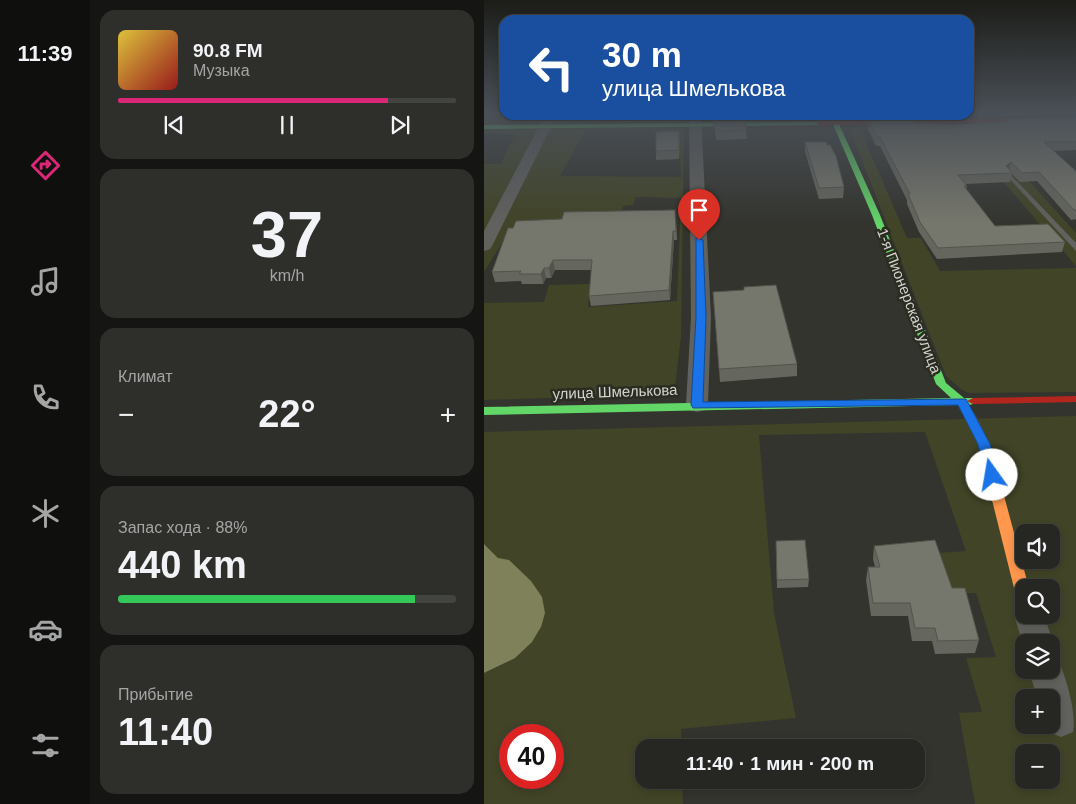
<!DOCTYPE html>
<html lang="ru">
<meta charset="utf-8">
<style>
:root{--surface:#262722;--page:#2e2f2a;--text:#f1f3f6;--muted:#a4a5a5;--line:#424440;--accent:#db2777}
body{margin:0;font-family:Helvetica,sans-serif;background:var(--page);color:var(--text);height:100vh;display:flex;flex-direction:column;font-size:19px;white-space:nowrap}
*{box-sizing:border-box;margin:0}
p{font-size:16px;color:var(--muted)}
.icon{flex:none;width:28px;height:28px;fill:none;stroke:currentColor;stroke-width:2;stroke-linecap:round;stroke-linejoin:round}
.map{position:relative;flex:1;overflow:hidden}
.panel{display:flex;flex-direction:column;gap:10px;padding:10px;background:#151513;width:394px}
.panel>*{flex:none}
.guide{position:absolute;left:15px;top:15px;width:475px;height:105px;border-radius:15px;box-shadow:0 2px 8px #0003,0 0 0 1px var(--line);background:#1a4fa0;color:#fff;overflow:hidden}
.tools{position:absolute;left:531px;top:524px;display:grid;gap:10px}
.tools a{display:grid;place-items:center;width:45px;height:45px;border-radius:10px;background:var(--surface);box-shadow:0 2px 8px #0003,0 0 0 1px var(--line);font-size:25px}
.speed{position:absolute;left:15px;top:724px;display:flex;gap:10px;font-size:25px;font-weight:700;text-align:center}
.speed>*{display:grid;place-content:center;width:65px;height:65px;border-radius:50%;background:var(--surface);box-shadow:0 2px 8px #0003,0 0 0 1px var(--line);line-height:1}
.speed .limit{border:8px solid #d22;background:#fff;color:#111}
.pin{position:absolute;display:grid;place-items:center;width:42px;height:42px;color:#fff;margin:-51px -21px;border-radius:50% 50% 50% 0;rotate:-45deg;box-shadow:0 0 5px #0007}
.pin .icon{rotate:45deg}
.me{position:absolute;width:55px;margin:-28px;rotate:347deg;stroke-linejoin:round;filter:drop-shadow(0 0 4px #0008)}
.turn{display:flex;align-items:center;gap:18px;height:105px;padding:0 20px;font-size:22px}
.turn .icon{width:65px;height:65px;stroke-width:2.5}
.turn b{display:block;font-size:35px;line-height:42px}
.big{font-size:38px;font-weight:800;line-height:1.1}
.panel .card{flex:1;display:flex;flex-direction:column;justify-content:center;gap:8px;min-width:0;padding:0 18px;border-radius:15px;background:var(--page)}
.panel .dial{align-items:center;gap:0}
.dial b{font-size:65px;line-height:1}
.song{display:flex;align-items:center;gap:15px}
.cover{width:60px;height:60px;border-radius:8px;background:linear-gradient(135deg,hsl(50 70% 55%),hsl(0 70% 35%))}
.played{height:5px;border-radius:2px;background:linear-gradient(90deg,var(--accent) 80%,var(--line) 80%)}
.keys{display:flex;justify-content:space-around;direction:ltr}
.heat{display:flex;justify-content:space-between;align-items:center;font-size:28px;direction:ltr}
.charge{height:8px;border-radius:4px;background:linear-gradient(90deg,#34c759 88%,var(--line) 0)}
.trip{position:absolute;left:151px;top:739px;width:290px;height:50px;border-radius:15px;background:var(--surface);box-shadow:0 2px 8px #0003,0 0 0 1px var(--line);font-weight:800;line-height:50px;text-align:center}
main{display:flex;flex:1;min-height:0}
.tabs{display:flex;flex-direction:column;width:90px;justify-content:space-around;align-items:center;background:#0f100e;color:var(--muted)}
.tabs .icon{width:35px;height:35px}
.tabs .selected{color:var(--accent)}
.tabs b{font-size:22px;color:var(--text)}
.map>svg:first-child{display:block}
.green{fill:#414426;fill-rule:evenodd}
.water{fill:#7e815a}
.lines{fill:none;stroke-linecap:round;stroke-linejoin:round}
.lane{fill:#61615e;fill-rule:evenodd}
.street{fill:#61615e;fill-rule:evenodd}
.fast{fill:#63d668;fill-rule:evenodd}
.slow{fill:#ff974d;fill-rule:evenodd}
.jam{fill:#b3261e;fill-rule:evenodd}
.wall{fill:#65665d}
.shaded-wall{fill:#53534c}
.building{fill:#76776c;stroke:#53534c}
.route{fill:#1a73e8;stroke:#114b97}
.labels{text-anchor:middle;stroke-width:5;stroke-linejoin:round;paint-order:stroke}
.street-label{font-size:15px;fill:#d3d4cd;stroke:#2b2c22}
</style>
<main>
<nav class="tabs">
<b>11:39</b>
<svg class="icon selected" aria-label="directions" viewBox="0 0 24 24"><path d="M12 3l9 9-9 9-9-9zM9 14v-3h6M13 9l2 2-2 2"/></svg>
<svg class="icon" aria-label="music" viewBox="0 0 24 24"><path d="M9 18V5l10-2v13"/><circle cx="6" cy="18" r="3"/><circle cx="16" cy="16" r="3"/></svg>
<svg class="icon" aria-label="phone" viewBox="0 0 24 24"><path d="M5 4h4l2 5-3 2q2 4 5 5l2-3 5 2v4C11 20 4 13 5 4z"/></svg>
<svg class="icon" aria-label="climate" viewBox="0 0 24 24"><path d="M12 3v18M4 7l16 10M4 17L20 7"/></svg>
<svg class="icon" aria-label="car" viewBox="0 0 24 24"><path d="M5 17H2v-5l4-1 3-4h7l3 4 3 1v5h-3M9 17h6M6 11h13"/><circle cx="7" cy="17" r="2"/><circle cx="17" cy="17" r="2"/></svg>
<svg class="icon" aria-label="filters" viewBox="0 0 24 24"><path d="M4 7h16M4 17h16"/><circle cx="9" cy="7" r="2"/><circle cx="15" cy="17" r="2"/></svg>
</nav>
<section class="panel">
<div class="card">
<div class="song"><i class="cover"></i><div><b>90.8 FM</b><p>Музыка</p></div></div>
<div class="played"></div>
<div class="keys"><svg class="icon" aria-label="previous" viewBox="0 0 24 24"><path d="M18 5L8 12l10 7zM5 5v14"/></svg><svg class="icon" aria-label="pause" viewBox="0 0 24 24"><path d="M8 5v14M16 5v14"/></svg><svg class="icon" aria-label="next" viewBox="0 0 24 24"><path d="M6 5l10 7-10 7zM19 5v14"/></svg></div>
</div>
<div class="card dial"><b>37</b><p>km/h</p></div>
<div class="card"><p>Климат</p>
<div class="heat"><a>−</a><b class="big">22°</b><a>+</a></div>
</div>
<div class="card"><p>Запас хода · 88%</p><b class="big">440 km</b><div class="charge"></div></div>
<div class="card"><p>Прибытие</p><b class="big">11:40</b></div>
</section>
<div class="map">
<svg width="593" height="804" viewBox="0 0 593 804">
<rect width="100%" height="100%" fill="#33342e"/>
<path class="green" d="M 0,113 L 20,113 L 20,115 L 58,115 L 53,124 L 0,125 Z
M 72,115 L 83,115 L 82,119 L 97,119 L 97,122 L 150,121 L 151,115 L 205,115 L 204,122 L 67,124 Z
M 215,115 L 223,115 L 224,117 L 341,115 L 343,121 L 215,123 Z
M 200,127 L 197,337 L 190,394 L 0,400 L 0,303 L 60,302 L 65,285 L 106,284 L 104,307 L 193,301 L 197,198 L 152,197 L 149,205 L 139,206 L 137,214 L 59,226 L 28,227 L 0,272 L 0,164 L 17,164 L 31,134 L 0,134 L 0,129 ZM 101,131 L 195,131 L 197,177 L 76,176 Z
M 365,127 L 592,127 L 376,129 L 423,238 L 437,238 L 456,271 L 592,268 L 592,392 L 485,393 L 478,390 L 462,376 Z
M 510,171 L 536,171 L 592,233 L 592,266 Z
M 592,416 L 592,804 L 491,804 L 475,713 L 498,712 L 482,658 L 512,657 L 492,593 L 464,594 L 452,553 L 482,551 L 441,432 L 275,435 L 290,613 L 312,718 L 197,729 L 198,747 L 160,748 L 160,780 L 198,780 L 199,804 L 0,804 L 0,673 C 26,661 42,653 57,627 L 14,558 L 0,544 L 0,432 ZM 540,532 L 568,532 L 568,560 L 540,560 ZM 540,588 L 568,588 L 568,615 L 540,615 ZM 540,642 L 568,642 L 568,670 L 540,670 ZM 540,698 L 568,698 L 568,725 L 540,725 ZM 26,735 L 69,735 L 69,778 L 26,778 ZM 540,752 L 568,752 L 568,780 L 540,780 Z"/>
<path class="water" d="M 0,544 L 14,558 L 25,560 L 47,581 L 58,597 L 61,613 L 57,627 L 48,642 L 31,658 L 0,673 Z"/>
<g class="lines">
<path class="lane" d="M 489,113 L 495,113 L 501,122 L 497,122 Z
M 525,173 L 593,244 L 593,252 L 523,176 L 522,175 Z"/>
<path class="street" d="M 61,115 L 73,115 L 8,246 L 6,249 L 0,251 L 0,231 Z
M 205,115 L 217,115 L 227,317 L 224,405 L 221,410 L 213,412 L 205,410 L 202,405 L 207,317 Z
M 540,604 L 540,615 L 560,615 L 569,642 L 568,645 L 568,642 L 540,642 L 540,648 L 530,615 L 534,606 Z
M 568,657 L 574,659 C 582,678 593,713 589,732 L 577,737 L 565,732 L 562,725 L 568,725 L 568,698 L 553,698 L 545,670 L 568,670 Z"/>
<path class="fast" d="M 345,115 L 351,115 L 396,215 L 462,383 L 480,398 L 489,398 L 495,401 L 493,403 L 485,405 L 492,417 L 490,420 L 482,420 L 474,405 L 0,415 L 0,407 L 467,398 L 452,384 L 388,215 Z
M 337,122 L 335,125 L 0,129 L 0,125 Z"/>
<path class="slow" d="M 486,413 L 492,417 L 506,444 L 545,588 L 540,588 L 540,602 L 535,600 L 532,596 L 494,444 L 480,417 Z"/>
<path class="jam" d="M 593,118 L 593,122 L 335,125 L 332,123 L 335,121 Z
M 593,396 L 593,402 L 489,404 L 483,401 L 489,398 Z"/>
</g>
<path class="wall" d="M 506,113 L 593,113 L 593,114 L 509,115 Z
M 227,115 L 260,115 L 260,118 L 228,118 Z
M 378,115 L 423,115 L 423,116 L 379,117 Z
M 593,117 L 593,150 L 569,151 L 593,172 L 593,219 L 587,220 L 553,181 L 536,182 L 528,174 L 526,182 L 481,184 L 483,186 L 482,190 L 511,226 L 581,242 L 578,252 L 453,259 L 435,232 L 423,204 L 423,200 L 396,146 L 392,146 L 384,129 L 385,120 L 432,123 L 465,124 L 521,122 L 521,119 Z
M 230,122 L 262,130 L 263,139 L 232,140 Z
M 196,140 L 195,159 L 172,160 L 172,151 Z
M 321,142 L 360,187 L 359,198 L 335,199 L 321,152 Z
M 78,219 L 192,219 L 193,240 L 190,240 L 186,300 L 107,306 L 105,296 L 108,270 L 71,270 L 67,278 L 62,278 L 59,284 L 38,284 L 37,281 L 11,282 L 8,272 L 29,228 Z
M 229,292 L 313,364 L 313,376 L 236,382 Z
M 292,541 L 325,579 L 324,587 L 293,588 Z
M 390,546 L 468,588 L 495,640 L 491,653 L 451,654 L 448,641 L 428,641 L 424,616 L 387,616 L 382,580 L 384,567 L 391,567 L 389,559 Z"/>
<path class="shaded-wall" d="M 195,131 L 196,140 L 195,159 Z
M 527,162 L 525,171 L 522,166 Z
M 189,231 L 190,240 L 186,300 L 185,290 Z
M 69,260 L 71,270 L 67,278 L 65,268 Z
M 60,268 L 62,278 L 59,284 L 57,274 Z"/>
<path class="building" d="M 593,117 L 593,142 L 560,142 L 593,172 L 593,210 L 590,210 L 555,172 L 538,173 L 527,162 L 522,166 L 528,173 L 474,175 L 483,186 L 480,186 L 511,226 L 564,224 L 581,242 L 454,248 L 436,222 L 424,194 L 426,194 L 396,137 L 393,137 L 385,120 L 430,120 L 432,123 L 465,124 L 524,122 L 521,119 Z
M 261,121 L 262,130 L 231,131 L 230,122 Z
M 195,131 L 195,150 L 172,151 L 172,132 Z
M 321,142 L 342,142 L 343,145 L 346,145 L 352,156 L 360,187 L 335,188 Z
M 191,210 L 192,231 L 189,231 L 185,290 L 105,296 L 108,260 L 69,260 L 65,268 L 60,268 L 57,274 L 35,274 L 37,271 L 8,272 L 24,228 L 29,228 L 32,221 L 78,219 L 80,212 Z
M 292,285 L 313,364 L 235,369 L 229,292 L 260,290 L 260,287 Z
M 321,540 L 325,579 L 293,580 L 292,541 Z
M 451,540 L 468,588 L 481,588 L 495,640 L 454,641 L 451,628 L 431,628 L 426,603 L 389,603 L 384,567 L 396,567 L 390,546 Z"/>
<linearGradient id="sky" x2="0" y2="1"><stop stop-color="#1c1d19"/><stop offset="0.5" stop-color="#4a5057"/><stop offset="1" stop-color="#4a5057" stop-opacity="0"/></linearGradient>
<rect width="593" height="225" fill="url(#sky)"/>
<path class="route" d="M 212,238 L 219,240 L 222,317 L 219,402 L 482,399 L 506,444 L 514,475 L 512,478 L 503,478 L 501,475 L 494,444 L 474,405 L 209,408 L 207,405 L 212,317 Z"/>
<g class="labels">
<g class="street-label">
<text transform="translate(425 301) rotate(69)" y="5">1-я Пионерская улица</text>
<text transform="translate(131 392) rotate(-2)" y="5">улица Шмелькова</text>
</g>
</g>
</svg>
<div class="tools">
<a><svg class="icon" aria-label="sound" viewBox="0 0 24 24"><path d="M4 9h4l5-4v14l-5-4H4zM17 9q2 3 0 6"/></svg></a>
<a><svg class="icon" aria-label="search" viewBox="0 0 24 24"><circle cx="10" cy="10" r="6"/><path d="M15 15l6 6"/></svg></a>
<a><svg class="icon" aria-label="layers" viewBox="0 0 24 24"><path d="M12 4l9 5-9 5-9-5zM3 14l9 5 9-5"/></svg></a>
<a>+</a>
<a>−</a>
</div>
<div class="speed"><div class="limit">40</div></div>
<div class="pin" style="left:215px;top:240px;background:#d93025"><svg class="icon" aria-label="arrive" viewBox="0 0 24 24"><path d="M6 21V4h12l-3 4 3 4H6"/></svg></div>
<svg class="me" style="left:508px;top:475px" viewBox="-20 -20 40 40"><circle r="19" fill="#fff"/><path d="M0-13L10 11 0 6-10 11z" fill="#1a73e8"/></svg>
<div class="trip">11:40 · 1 мин · 200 m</div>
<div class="guide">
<div class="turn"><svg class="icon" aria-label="left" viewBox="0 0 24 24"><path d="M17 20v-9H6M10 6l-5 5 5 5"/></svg><div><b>30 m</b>улица Шмелькова</div></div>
</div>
</div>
</main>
